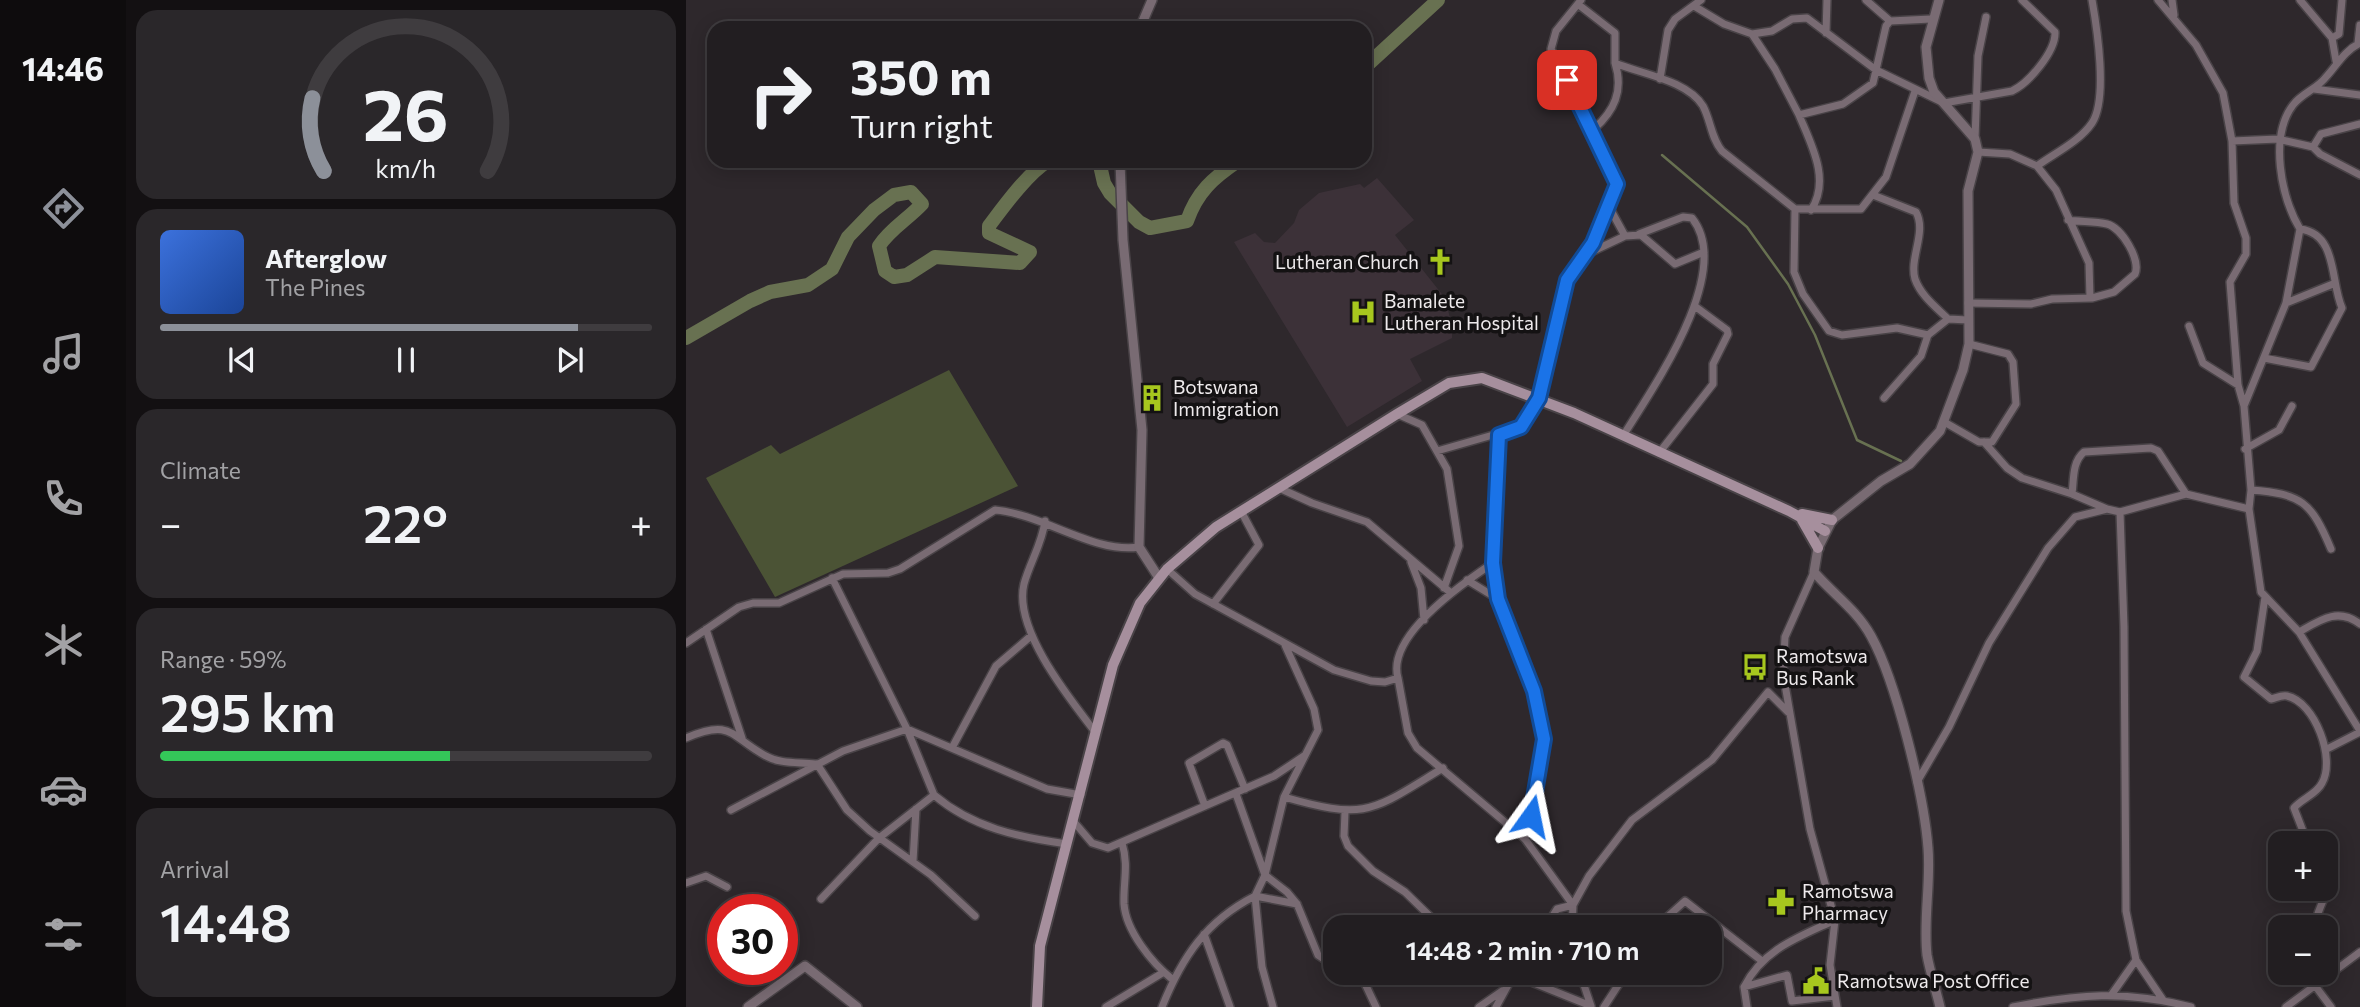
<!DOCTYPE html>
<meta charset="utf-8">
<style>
:root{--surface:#221e21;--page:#2a272a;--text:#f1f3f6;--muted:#a2a2a5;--line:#3f3c3f;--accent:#8c9099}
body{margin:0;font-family:Commissioner,sans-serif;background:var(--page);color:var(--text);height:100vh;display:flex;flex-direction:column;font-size:26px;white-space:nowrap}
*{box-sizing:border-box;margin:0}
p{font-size:23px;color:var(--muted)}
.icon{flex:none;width:38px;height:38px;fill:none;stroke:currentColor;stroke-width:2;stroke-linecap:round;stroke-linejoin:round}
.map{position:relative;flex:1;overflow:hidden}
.panel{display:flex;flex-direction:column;gap:10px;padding:10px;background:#131012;width:560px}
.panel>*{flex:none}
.top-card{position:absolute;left:21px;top:21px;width:665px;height:147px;border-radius:21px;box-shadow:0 4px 18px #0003,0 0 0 2px var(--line);background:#221e21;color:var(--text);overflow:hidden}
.fabs{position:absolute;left:1582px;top:831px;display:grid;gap:14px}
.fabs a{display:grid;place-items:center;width:70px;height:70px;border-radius:14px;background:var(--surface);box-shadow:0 4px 18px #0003,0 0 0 2px var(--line);font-size:35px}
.speed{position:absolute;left:21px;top:894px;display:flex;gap:14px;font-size:35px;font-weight:700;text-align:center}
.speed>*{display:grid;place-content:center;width:91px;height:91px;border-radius:50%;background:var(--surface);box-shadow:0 4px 18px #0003,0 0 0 2px var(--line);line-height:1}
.speed .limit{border:10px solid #d22;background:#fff;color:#111}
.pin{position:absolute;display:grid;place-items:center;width:60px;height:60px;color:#fff;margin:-30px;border-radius:14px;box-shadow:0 4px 10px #0006}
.me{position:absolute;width:77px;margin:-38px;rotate:12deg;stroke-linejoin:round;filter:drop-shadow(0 0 5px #0008)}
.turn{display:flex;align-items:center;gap:24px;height:147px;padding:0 28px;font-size:32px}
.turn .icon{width:91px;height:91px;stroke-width:2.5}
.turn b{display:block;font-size:49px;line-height:60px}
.big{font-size:52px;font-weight:600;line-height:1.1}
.panel .tile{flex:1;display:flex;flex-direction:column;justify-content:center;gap:10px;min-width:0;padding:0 24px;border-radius:21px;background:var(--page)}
.panel .dial{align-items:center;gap:0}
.dial svg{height:182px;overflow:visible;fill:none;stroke:var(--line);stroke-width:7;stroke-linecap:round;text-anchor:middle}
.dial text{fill:var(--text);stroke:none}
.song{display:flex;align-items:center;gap:21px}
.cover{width:84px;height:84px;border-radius:10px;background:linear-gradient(135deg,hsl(220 70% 55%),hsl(220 70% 35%))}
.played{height:7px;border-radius:4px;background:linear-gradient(90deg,var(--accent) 85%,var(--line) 85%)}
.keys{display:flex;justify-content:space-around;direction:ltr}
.heat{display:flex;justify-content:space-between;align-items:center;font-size:38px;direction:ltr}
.charge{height:10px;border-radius:5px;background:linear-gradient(90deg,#34c759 59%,var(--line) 0)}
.trip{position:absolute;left:637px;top:915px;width:399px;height:70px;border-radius:21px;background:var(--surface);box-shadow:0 4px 18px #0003,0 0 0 2px var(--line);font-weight:600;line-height:70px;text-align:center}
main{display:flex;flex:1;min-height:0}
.tab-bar{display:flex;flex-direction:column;width:126px;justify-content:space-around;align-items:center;background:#0e0c0d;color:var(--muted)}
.tab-bar .icon{width:49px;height:49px}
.tab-bar .selected{color:var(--accent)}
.tab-bar b{font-size:32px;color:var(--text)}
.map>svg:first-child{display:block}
.built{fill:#3c3138}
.green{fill:#4b5335}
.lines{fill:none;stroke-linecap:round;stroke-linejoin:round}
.stream{stroke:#687151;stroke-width:2.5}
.river{stroke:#687151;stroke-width:14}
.minor-casing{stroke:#494347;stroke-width:10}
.tertiary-casing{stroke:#494347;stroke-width:12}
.secondary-casing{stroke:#494347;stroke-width:14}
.minor{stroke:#796b73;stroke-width:7}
.tertiary{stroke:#796b73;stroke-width:9}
.secondary{stroke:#a68f9d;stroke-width:10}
.route-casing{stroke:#114b97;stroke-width:18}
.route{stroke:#1a73e8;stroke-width:12}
.labels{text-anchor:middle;stroke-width:7;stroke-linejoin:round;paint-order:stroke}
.poi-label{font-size:19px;fill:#eeeaec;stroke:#141213;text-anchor:start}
</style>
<main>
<nav class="tab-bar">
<b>14:46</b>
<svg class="icon selected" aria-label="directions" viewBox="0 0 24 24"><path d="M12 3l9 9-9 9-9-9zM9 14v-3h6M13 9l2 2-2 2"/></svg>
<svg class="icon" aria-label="music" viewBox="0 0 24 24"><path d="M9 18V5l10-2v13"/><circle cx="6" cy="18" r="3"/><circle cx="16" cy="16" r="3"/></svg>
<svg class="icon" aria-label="phone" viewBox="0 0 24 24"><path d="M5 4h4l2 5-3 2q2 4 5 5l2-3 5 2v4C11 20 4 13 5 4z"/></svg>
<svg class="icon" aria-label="climate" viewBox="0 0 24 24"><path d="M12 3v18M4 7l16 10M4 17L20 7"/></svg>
<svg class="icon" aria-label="car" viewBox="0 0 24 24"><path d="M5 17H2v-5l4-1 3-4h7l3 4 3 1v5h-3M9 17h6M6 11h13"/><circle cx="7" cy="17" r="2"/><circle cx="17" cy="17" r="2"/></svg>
<svg class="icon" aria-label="filters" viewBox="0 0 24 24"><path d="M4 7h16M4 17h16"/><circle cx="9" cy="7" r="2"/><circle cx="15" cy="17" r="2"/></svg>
</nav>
<section class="panel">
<div class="tile dial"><svg viewBox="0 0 100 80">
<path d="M14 69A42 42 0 1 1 86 69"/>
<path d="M14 69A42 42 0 0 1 9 37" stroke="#8c9099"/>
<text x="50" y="56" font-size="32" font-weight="700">26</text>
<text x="50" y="72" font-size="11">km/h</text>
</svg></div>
<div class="tile">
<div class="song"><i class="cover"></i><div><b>Afterglow</b><p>The Pines</p></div></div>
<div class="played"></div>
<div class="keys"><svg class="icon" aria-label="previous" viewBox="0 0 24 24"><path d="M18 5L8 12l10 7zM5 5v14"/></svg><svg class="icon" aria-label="pause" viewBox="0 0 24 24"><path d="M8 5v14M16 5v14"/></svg><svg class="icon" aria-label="next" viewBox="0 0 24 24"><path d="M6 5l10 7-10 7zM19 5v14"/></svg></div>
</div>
<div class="tile"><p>Climate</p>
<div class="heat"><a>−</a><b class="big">22°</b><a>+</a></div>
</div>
<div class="tile"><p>Range · 59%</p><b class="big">295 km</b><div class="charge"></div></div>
<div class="tile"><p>Arrival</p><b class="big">14:48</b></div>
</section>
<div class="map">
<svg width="1674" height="1007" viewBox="0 0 1674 1007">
<rect width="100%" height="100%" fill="#2e282c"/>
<path class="built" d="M 691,178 L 728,220 L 709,235 L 759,298 L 766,326 L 766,338 L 724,359 L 736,381 L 661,427 L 548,242 L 569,233 L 578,242 L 589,243 L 608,223 L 613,210 L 633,193 L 674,184 L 678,188 Z"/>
<path class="green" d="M 263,370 L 332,486 L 89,597 L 20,478 L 85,445 L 94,454 Z"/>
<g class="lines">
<path class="stream" d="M 976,155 L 1061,227 L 1102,284 L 1129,335 L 1171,440 L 1215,461"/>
<path class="river" d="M 679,67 L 752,0
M 413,161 L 418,183 L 424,193 L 453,222 L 464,228 L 501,221 C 511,192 527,178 552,161
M 0,338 L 64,301 L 84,292 L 122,285 L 146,269 L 162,237 L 188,210 L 208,195 L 225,192 L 236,204 C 222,219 204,229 193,246 L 199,271 L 208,277 L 221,275 L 249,257 L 334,263 L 344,252 L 303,233 L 303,226 C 318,206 342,173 362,161"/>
<defs>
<path id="minor" d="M 895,0 L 870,31 L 865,49 L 908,129 C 911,150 926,164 931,184 L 921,203 L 939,236 L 955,235 L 989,264 L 1018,252
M 1180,0 L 1204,21
M 1472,0 L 1510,45 L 1537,93 L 1546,141 L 1548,203 L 1560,238 L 1560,254 L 1544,282 L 1552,385 L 1558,406
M 1486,0 L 1488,15
M 1614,0 L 1646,38 L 1650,61
M 893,5 L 929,33 L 929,63 C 955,74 1001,80 1017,106 C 1025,121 1025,138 1036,151 L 1109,209 L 1175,209 L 1200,177 L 1229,91
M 1008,6 L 1038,24 L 1066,34 L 1089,69 L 1113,115
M 1140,33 L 1141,0
M 1066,34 L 1086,31 L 1106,19 L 1121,18 L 1190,70 L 1258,103 L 1326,91 C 1343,83 1370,51 1369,32 L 1336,0
M 1646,38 L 1653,34 L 1656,0
M 1672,43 L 1674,25
M 1674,43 C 1658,51 1651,65 1640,77 C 1631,89 1616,93 1607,105 C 1583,137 1595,197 1614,229 L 1600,303 L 1558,406 L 1565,490 L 1563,509 L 1575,592 L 1613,632 L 1674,731
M 974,79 L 982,30 L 989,19 L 1015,0
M 1628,89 L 1674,95
M 908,129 C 928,111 938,91 929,63
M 1289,139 L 1292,56 L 1300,17
M 1546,141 L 1592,139 L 1627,147 L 1634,154 L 1674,175
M 1627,147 L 1635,134 L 1674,124
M 1292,152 L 1324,154 L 1351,166 L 1370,190 L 1403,263 L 1404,298
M 1351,166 C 1369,153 1394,141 1406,123 C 1422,99 1411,28 1406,0
M 1187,195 L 1230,212 C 1241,232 1223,258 1229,279 C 1235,296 1250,307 1262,319 L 1282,320
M 1109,209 L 1108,272 L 1117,294 L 1143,331 L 1156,335 L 1211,328 L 1242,335 L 1262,319
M 1125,210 C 1145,180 1125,144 1113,115 L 1157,104 L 1187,83 L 1200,26 L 1204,21 L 1245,19
M 901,254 L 939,236
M 1282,303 L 1345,304 L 1366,299 L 1406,298 L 1428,292 L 1449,274 C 1455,260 1436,228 1421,224 C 1409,221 1394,222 1382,220
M 1600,303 L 1647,284
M 1503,326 L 1517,363 L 1552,385
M 1578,358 L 1625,367 L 1656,308 C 1644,281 1652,234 1614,229
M 1198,398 L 1235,356 L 1242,335
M 711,414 L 736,425 L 761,469 L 773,546 L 758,588
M 1260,423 L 1293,442 L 1306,442 L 1330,404 L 1327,362 L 1322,354 L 1283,344
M 813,435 L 807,563 L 812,599 L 848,691 L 858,739 L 851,792 L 839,839
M 937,436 C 966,389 1049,272 1006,218 L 997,217 L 953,234
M 1298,442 L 1321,468 L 1336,478 L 1386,494 L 1421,509 L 1434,512 L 1500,494 L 1563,509
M 1559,449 L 1593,430 L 1606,406
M 751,451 L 835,427 L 853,398 L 875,314 L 881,280 L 907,243 L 921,203
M 973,453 L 1027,384 L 1027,364 L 1042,334 L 1041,330 L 1010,307
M 593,488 L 626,503 L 681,522 L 765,593
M 1565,490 C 1615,494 1625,501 1645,549
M 1386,494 C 1388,479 1386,462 1398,452 L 1465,448 L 1472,451 L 1500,494
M 1434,512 L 1438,627 L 1440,911 L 1450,960 L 1477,1000
M 359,521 C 356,544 344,562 338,584 C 327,629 383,698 410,733
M 725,562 L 735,588 L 738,620
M 481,569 L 509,594 L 648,670 L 685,681 L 699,682 L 712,678 L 722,733 L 731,748 L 839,839 L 887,905 L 886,928
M 1128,572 L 1099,637 L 1097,673 L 1124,829 L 1149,920 L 1144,965 L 1151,1007
M 146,578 L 221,729 L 361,789 L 395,795
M 781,580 L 812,599
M 1579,597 L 1571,651 L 1558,677 L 1585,699 C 1590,698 1595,695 1601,696 C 1629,702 1650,759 1636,783 C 1631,794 1615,799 1608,808 L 1622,844
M 527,604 L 573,545 L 555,511
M 20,629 L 56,738
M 1613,632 C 1634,620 1652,607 1674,624
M 0,643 L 53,607 L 67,603 L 93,603 L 157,574 L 202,573 L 214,569 L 309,510 C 357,514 408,554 453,547
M 712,678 C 700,636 777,583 807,563
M 0,738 C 47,718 44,737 80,756 C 94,764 113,762 129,764
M 267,746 L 310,666 L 346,635
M 1641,749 L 1674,732
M 131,764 L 161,810 L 184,831 L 245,875 L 289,916
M 1231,782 L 1263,727 L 1303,643 L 1362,548 L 1389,517 L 1421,509
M 550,794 L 579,875 L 601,892 L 611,904 L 632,955 L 638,959 L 649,956
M 248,795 C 287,828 332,837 381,844
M 598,797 C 682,821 686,811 757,768
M 519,806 L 503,763 L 537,743 L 541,745 L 559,789
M 45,810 L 157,751 L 221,729 L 248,795 L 193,838 L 135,899
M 659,812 L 658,836 L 662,846 L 687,871 L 719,892 L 756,928
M 388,822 L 406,843 L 422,848 L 588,776 L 618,756
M 436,843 C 443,865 437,883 438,904 C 440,931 466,963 486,979
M 227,861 L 230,809
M 0,883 L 20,876 L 41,887
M 859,928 L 871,909 L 887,905 L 903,876 L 946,820 L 1026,760 L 1082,692 L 1102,712
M 969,928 L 999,901 L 1076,961
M 1629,928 C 1629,910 1644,896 1640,879
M 518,934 L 544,1007
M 674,973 L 690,1007
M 823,973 L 905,1006
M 894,973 L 905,1006
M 1630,973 L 1630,987 L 1645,1007
M 1058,987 L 1101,975 L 1106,1001 L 1149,996
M 1426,994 L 1450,960
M 420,1007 L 478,972
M 476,1007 C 496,957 520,921 569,896 L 611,904
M 587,1007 L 576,967 L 569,896 L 579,875 L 598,797 L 632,730 L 628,709 L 599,645
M 793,1007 L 816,991
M 810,1007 L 828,974
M 918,1007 L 940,973
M 1061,1007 L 1058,987 C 1077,949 1113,937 1149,920
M 1327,1007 C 1392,994 1439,990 1505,1007
M 1600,1007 L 1674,952"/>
<path id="tertiary" d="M 1253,0 L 1240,47 L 1243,78 L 1248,92 L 1289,139 L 1292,152 L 1282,191 L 1283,344 L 1277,370 L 1254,431 L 1224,464 L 1195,481 L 1146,520 L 1132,548 L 1128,572 C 1147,594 1171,610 1185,636 C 1210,681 1238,795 1242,848 C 1245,883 1237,920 1241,955 C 1244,972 1250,990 1254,1007
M 454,28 L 466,0
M 434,161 L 437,240 L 456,430 L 453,547 L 473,578
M 62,1007 L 119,966 L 171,1007"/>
<path id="secondary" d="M 1116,514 L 1146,520
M 1116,520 L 1132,548
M 351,1007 L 354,946 L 427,665 L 454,603 L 481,569 L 530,527 L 711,414 L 763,383 L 796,378 L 888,413 L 1103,511 L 1139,531"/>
</defs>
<use href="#minor" class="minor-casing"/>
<use href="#tertiary" class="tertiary-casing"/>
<use href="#secondary" class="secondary-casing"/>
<use href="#minor" class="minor"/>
<use href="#tertiary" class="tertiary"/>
<use href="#secondary" class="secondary"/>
</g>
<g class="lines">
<defs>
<path id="route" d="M 845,816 L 858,739 L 848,691 L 812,599 L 807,563 L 813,435 L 835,427 L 853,398 L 881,280 L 907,243 L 931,184 L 881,80"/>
</defs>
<use href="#route" class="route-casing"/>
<use href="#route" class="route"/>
</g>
<defs>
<symbol id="church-bare" viewBox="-9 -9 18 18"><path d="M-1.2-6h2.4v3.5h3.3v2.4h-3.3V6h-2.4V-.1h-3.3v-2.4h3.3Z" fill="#a7c71e" stroke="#141213" stroke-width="2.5" paint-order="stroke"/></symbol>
<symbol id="hospital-bare" viewBox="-9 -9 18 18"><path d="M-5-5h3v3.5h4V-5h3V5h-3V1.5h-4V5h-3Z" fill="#a7c71e" stroke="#141213" stroke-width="2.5" paint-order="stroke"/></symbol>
<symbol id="building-bare" viewBox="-9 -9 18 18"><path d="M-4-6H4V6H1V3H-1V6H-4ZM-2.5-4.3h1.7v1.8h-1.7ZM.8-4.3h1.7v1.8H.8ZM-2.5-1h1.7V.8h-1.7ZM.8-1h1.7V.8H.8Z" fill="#a7c71e" stroke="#141213" stroke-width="2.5" paint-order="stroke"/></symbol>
<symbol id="bus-bare" viewBox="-9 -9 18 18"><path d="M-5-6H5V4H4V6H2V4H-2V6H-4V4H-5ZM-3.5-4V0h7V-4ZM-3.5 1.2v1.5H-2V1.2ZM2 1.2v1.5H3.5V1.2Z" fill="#a7c71e" stroke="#141213" stroke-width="2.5" paint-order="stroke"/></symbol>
<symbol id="pharmacy-bare" viewBox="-9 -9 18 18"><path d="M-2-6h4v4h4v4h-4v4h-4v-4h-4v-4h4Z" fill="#a7c71e" stroke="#141213" stroke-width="2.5" paint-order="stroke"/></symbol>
<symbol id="civic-bare" viewBox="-9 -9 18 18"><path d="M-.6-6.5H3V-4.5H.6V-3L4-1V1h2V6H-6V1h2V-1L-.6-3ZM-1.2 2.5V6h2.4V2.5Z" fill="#a7c71e" stroke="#141213" stroke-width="2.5" paint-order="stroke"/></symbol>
</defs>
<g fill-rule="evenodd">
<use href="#church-bare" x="735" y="243" width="38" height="38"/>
<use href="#hospital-bare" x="658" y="293" width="38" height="38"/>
<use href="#building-bare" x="447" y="379" width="38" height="38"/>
<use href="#bus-bare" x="1050" y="648" width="38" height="38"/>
<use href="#pharmacy-bare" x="1076" y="883" width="38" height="38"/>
<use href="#civic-bare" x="1111" y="962" width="38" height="38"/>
</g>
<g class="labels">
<g class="poi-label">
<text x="733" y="269" text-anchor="end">Lutheran Church</text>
<text x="698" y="308">Bamalete<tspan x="698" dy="22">Lutheran Hospital</tspan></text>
<text x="487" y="394">Botswana<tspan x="487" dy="22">Immigration</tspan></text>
<text x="1090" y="663">Ramotswa<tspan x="1090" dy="22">Bus Rank</tspan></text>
<text x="1116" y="898">Ramotswa<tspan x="1116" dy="22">Pharmacy</tspan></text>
<text x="1151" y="988">Ramotswa Post Office</text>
</g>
</g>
</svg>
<div class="fabs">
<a>+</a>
<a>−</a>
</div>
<div class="speed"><div class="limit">30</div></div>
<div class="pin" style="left:881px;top:80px;background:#d93025"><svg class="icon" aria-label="arrive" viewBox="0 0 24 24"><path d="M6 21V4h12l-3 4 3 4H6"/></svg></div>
<svg class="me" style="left:845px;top:816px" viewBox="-20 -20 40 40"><path d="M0-17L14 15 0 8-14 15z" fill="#1a73e8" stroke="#fff" stroke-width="4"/></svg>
<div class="trip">14:48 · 2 min · 710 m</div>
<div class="top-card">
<div class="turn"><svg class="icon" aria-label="right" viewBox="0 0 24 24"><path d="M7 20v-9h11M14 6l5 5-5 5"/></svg><div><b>350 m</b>Turn right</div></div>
</div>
</div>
</main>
